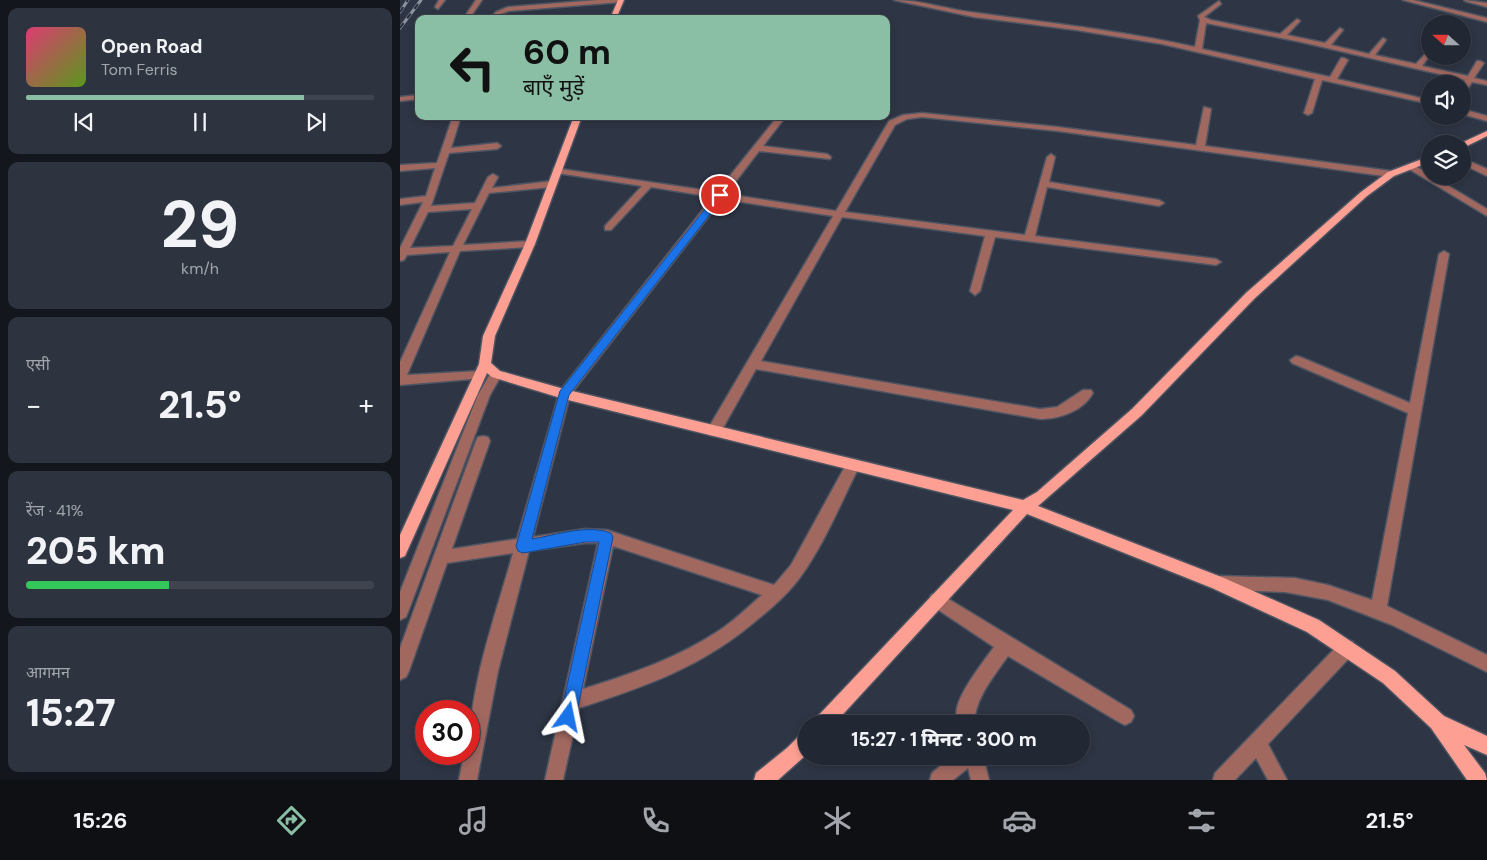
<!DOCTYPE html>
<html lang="hi">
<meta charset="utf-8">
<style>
:root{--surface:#222833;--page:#2e343f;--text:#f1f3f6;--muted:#a2a6ac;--line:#3f444e;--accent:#8abfa5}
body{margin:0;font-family:"DM Sans","Noto Sans Devanagari",sans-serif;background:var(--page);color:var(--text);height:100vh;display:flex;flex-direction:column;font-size:19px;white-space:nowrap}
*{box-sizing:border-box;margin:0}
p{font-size:16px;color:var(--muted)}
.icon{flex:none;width:28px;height:28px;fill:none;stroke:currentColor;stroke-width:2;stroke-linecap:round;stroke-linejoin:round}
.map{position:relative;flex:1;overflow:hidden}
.drawer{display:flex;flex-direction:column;gap:8px;padding:8px;background:#13161c;width:400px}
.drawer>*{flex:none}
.top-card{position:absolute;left:15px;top:15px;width:475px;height:105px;border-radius:10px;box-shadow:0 2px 8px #0003,0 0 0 1px var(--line);background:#8abfa5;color:#111;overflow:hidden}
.needle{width:32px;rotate:291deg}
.fabs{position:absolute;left:1021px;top:15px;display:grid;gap:10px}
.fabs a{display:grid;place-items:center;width:50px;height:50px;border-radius:50%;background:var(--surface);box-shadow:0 2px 8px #0003,0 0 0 1px var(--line);font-size:25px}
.speed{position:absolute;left:15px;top:700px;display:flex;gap:10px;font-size:25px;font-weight:700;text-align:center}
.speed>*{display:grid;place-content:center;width:65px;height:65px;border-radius:50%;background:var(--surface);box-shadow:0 2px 8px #0003,0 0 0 1px var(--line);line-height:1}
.speed .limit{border:8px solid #d22;background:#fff;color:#111}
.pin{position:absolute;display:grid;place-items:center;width:42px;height:42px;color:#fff;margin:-21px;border:2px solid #fff;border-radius:50%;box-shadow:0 1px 5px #0007}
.me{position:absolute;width:55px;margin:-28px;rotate:12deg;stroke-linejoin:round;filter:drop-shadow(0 0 4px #0008)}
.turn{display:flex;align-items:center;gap:18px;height:105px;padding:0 25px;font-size:22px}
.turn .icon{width:65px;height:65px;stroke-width:2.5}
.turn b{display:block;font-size:35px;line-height:42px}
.big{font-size:38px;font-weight:800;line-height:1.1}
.drawer .card{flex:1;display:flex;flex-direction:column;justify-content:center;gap:8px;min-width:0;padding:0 18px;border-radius:10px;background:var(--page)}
.drawer .dial{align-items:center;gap:0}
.dial b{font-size:65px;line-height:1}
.song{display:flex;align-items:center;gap:15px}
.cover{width:60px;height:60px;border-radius:8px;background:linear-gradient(135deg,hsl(340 70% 55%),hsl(90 70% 35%))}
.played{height:5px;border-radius:2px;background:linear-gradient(90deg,var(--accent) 80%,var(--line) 80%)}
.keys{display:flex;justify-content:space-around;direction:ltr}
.heat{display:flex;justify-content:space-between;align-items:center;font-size:28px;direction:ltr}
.charge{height:8px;border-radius:4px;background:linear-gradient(90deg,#34c759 41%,var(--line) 0)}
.trip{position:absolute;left:398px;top:715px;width:292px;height:50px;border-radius:25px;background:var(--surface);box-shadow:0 2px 8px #0003,0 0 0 1px var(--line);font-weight:800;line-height:50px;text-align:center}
.tabs{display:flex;height:80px;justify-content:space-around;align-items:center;background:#0e1014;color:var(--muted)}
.tabs .icon{width:35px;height:35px}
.tabs .selected{color:var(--accent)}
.tabs b{font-size:22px;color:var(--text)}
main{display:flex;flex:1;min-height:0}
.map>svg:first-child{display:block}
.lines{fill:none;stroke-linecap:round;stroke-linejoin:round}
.minor-casing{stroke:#4d5462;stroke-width:3}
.major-casing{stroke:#4d5462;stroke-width:3}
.minor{fill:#a16860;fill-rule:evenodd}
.major{fill:#fda093;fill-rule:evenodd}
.rail-casing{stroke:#8d929f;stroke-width:3}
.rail{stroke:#242b3a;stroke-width:2;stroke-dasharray:6;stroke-linecap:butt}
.route{fill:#1a73e8;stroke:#114b97}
</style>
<main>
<section class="drawer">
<div class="card">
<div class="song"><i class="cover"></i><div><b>Open Road</b><p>Tom Ferris</p></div></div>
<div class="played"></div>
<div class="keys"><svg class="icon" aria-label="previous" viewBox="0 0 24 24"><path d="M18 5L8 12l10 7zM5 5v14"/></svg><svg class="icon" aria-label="pause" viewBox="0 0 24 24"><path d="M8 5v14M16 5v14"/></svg><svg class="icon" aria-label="next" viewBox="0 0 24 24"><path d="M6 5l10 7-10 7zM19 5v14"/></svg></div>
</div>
<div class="card dial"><b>29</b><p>km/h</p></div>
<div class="card"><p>एसी</p>
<div class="heat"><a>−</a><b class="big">21.5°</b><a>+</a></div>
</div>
<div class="card"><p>रेंज · 41%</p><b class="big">205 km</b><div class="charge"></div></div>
<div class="card"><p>आगमन</p><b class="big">15:27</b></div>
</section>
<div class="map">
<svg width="1087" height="780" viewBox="0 0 1087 780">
<rect width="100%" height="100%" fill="#2e3544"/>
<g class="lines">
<defs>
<path id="minor" d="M 39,0 L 45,0 L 38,9 L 35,7 Z
M 76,0 L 82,0 L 69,19 L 63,19 Z
M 198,0 L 224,0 L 221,2 L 109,11 L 100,14 L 97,19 L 90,19 L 96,12 L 108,7 Z
M 494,0 C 522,0 549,10 577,13 C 650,23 723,31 795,47 L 800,20 L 798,16 L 819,1 L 821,4 L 804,17 L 811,20 L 880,34 L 897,19 L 900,21 L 887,35 L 925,43 L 940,28 L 943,30 L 931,45 L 969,54 L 983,38 L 986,40 L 975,55 L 1016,64 L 1029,50 L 1030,55 L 1022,66 L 1068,76 L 1077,61 L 1080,61 L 1084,63 L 1074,78 L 1087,81 L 1087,85 L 1072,82 L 1067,90 L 1064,90 L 1062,84 L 1065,80 L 901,42 L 806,23 L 802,49 L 930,77 L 941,58 L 944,58 L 948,60 L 937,79 L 1030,100 L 1030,104 L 922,80 L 912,113 L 908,115 L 904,113 L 915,79 L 762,44 L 676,30 L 574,17 Z
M 1003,0 L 1013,0 L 1087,18 L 1087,22 Z
M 1064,0 L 1087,3 L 1087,7 L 1065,1 Z
M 19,95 L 19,99 L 0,101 L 0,97 Z
M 804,107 L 811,109 L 805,146 L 991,171 L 995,174 L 991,177 L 658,131 L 522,117 L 507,119 L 495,125 L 445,212 L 625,235 L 647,157 L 651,154 L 655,157 L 649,182 L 759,200 L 764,203 L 759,206 L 647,187 L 635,236 L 816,259 L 821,262 L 816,265 L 595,237 L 580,291 L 575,295 L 570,291 L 585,236 L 442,217 L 361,361 L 640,409 L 657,407 L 683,390 L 691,390 L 693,393 C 683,411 660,419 640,419 L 356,369 L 319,435 L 314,436 L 309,435 L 307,431 L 309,427 L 433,216 L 322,199 L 170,395 L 133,537 L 185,529 L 207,530 L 374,585 L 391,565 L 448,461 L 453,459 L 458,461 L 460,465 C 441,502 425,543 401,576 C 389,593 374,606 358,619 C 302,667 247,686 179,708 L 163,780 L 145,780 L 198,543 L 185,543 L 129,551 L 98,671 L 77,780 L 59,780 L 64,754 L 69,754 C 69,686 95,618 113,553 L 47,563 L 9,671 L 6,677 L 0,680 L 0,648 L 76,441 L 78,437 L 83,436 L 88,437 L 90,441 L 52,549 L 117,539 L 160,391 L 313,197 L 251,187 L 211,230 L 205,230 L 205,226 L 242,186 L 157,173 L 153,170 L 154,168 L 317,192 L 378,116 L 386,116 L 363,146 L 427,154 L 431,157 L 430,159 L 359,151 L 326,194 L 436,211 L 489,121 L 503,115 L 522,113 L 658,127 L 796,145 ZM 213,546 L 362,595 C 348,607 335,620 320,630 C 278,658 231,674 183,689 Z
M 1062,109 L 1087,116 L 1087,121 L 1062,114 Z
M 32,116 L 25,119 L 21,117 L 22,116 Z
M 53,116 L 61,116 L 51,148 L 97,143 L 101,146 L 97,149 L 49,153 L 31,206 L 75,203 L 88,177 L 93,174 L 98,177 L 92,188 L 152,181 L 157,184 L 152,187 L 89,193 L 63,245 L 130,241 L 135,244 L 130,247 L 60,251 L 7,375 L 80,371 L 84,372 L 86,375 L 84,378 L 0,385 L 0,362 L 50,252 L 7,255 L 4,260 L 0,261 L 0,248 L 23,202 L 0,205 L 0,199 L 26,196 L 35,168 L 0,171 L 0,165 L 37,163 ZM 72,209 L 53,246 L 10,248 L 28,212 Z
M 1062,158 L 1087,169 L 1087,176 L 1062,164 Z
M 1012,164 L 1087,209 L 1087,216 L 1009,169 L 1009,165 Z
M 1044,251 L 1049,254 L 987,606 L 1087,655 L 1087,672 L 992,625 L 928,600 L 885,592 L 820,590 L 814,588 L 812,583 L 814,578 L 820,576 L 895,578 L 928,585 L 972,600 L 1008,413 L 892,363 L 890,360 L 896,356 L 900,357 L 1010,403 L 1039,254 Z
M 96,370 L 102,374 L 90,395 L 8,612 L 6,617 L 0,620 L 0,592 L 78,395 L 92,371 Z
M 537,592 L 731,710 L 734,716 L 731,722 L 725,725 L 719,722 L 608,656 C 594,676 575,698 574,724 L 556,724 C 556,719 556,713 557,708 C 561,690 583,662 594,647 L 531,605 L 529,600 L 531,595 Z
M 947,640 L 953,642 L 955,648 L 953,654 L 868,744 L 887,780 L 868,780 L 856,758 L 835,780 L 813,780 L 815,773 L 941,642 Z
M 552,756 L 583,756 L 589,780 L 571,780 L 568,768 L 553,780 L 530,780 L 532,773 Z"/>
<path id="major" d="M 218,0 L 224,0 L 216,19 L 210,19 Z
M 174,116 L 182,116 L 135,244 L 95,336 L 91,363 L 100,371 L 164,389 L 623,500 L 637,492 L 732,409 L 846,293 L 961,192 L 988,172 L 1030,156 L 1030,162 L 994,176 L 967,196 L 854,299 L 742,415 L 638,506 L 824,578 L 919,620 L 995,671 L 1044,716 L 1087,736 L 1087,755 L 1064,745 L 1085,773 L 1087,780 L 1067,780 L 1031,728 L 983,683 L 907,632 L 812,588 L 627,514 L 434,724 L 413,724 L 416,718 L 613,510 L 164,399 L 92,377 L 87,373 L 5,556 L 0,558 L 0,535 L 79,364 L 83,336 L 125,244 Z
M 1087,131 L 1087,136 L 1065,147 L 1062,147 L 1062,144 L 1059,144 Z
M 406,732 L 406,755 L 378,780 L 354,780 L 356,773 L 387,748 L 400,735 Z"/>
</defs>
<use href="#minor" class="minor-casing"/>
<use href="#major" class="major-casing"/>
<use href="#minor" class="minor"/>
<use href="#major" class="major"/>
<defs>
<path id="rail" d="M 0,12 L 8,0
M 0,28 L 21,0"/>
</defs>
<use href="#rail" class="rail-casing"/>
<use href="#rail" class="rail"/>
</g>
<path class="route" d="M 317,194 L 325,195 L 169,395 L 132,539 C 156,535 188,524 211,533 L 213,537 L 176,717 L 174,722 L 168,725 L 162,722 L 160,717 L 199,542 L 185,542 L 123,553 L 118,551 L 116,546 L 160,391 Z"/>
</svg>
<div class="fabs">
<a><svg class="needle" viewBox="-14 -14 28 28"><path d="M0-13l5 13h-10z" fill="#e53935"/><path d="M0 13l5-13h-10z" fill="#a2a6ac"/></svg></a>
<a><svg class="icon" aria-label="sound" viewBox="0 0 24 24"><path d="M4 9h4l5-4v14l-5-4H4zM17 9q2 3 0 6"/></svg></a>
<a><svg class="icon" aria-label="layers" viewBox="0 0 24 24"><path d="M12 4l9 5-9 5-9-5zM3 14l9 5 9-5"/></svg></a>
</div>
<div class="speed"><div class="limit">30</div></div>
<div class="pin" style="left:320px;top:195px;background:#d93025"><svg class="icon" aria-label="arrive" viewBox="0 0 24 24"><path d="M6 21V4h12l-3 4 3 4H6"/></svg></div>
<svg class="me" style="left:168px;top:717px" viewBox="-20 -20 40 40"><path d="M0-17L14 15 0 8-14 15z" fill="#1a73e8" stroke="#fff" stroke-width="4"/></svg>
<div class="trip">15:27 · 1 मिनट · 300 m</div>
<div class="top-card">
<div class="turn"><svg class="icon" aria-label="left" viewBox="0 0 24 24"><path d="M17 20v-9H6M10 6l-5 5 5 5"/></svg><div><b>60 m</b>बाएँ मुड़ें</div></div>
</div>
</div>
</main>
<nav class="tabs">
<b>15:26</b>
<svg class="icon selected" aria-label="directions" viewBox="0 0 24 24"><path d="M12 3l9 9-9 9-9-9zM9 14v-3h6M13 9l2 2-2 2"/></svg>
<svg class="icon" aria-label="music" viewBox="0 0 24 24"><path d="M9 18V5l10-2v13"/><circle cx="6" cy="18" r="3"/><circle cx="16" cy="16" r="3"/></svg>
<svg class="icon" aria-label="phone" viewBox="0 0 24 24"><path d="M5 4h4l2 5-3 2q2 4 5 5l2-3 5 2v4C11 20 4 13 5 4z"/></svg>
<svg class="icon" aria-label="climate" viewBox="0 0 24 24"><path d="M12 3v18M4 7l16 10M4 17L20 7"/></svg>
<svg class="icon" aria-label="car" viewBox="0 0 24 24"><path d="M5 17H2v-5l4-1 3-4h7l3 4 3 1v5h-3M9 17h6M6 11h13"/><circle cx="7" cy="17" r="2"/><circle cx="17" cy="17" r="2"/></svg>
<svg class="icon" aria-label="filters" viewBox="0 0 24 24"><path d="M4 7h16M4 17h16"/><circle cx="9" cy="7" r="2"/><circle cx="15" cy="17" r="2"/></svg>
<b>21.5°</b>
</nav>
